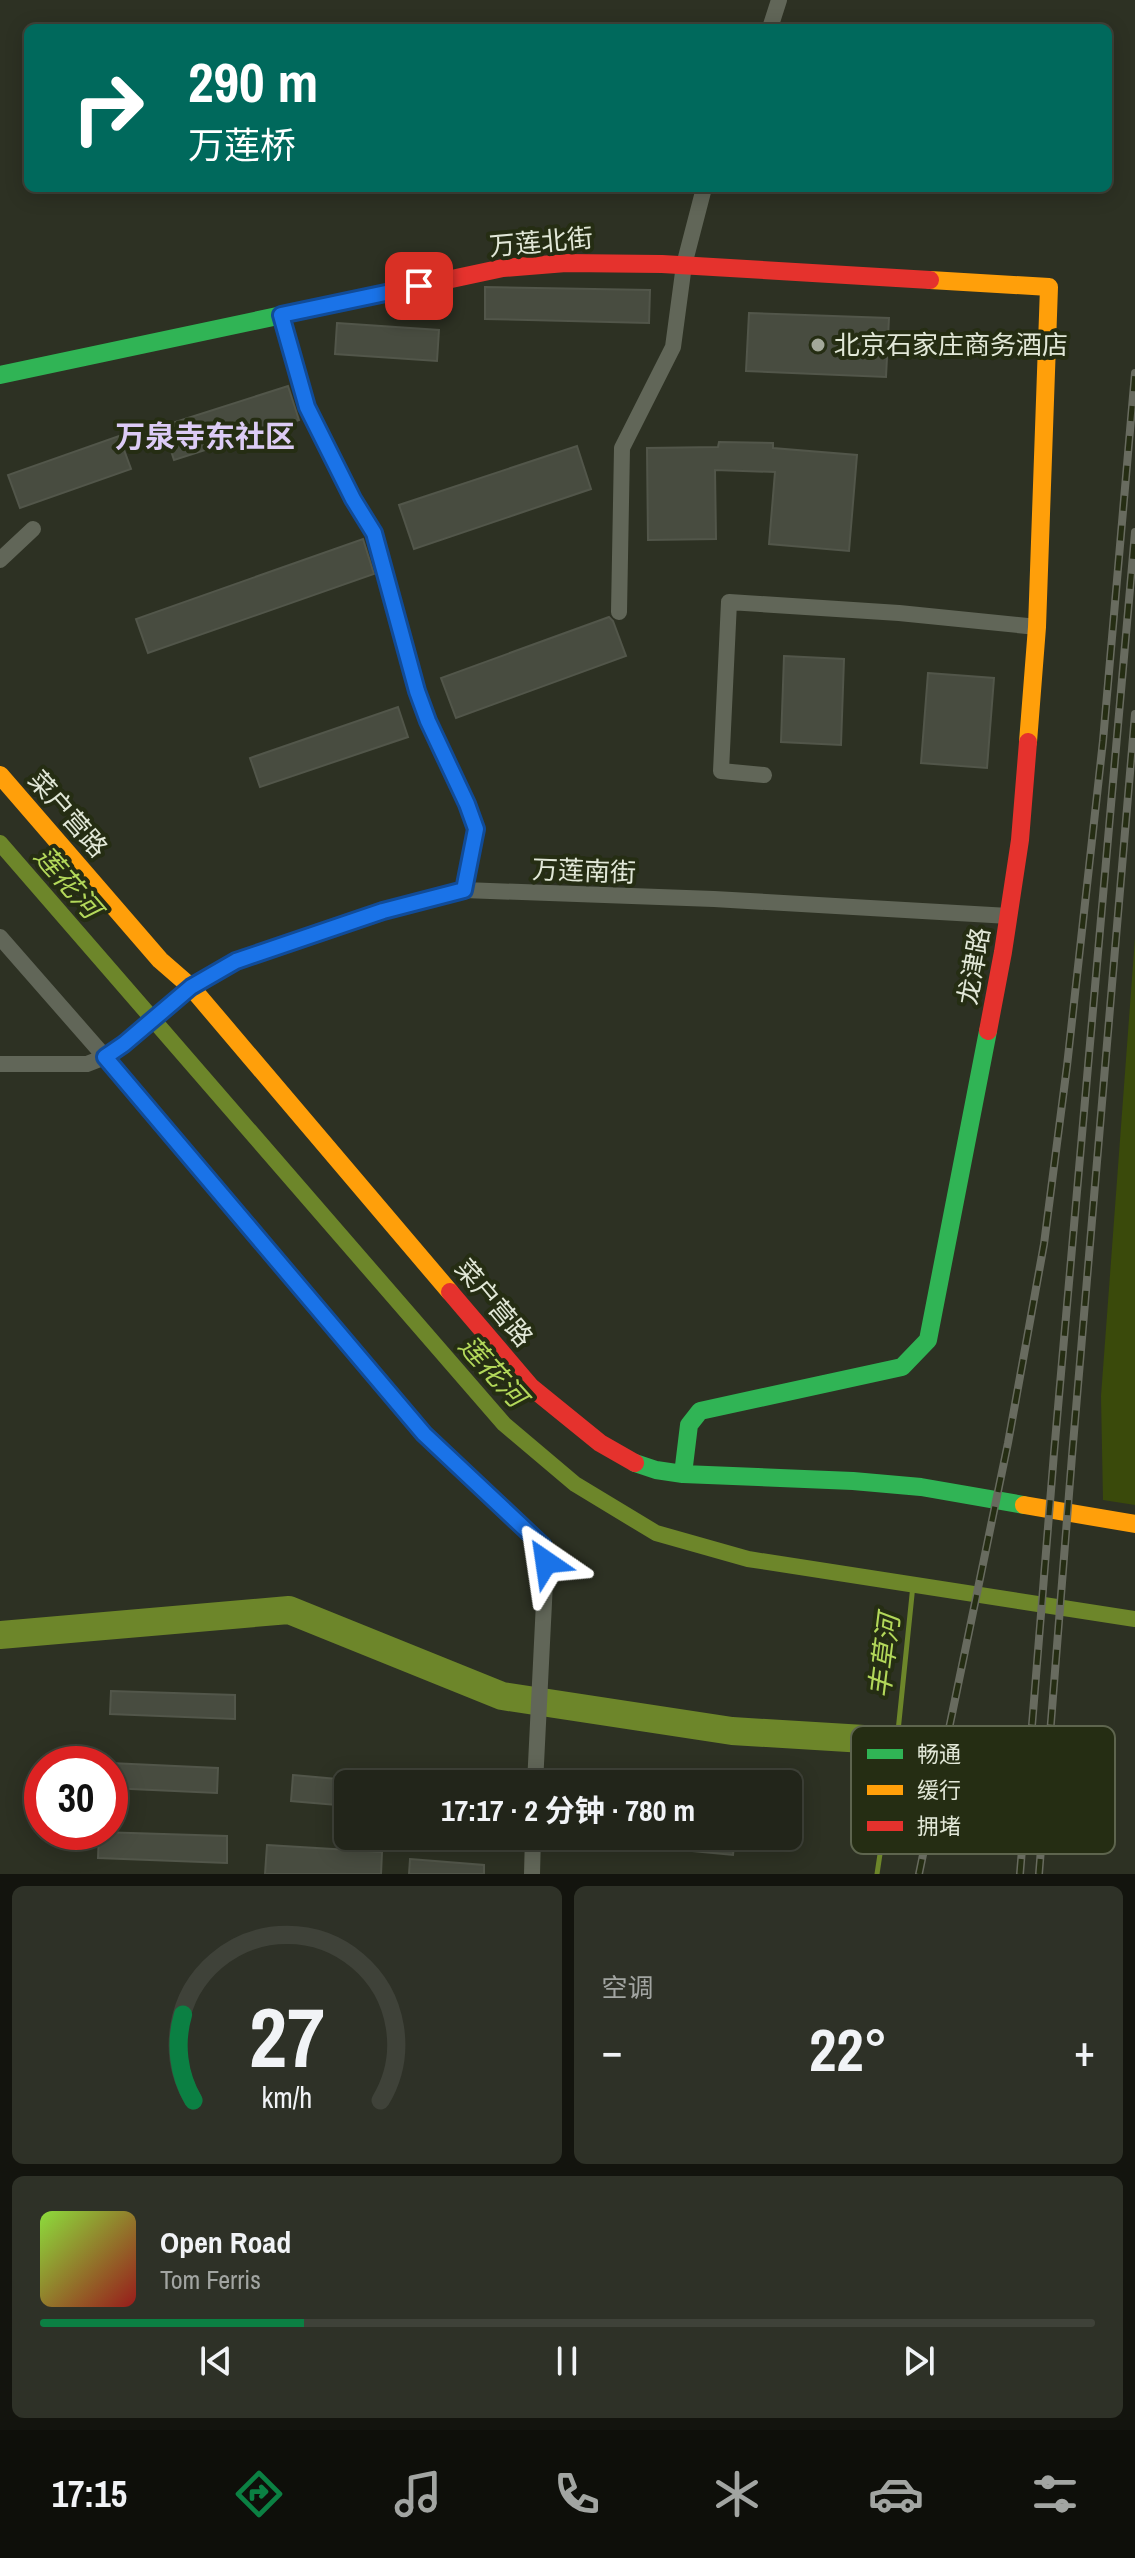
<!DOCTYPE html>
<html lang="zh">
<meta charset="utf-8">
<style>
:root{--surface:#22251a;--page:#2e3127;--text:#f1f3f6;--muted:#a2a5a2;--line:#3f4239;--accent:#0b8043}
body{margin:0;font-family:"Archivo Narrow","Noto Sans SC",sans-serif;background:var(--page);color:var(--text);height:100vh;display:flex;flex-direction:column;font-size:30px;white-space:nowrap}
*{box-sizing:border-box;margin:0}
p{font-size:26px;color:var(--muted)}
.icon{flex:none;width:44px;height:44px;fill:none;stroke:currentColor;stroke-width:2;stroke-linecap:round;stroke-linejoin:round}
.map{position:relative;height:1874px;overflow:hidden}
.drawer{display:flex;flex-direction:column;gap:12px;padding:12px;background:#13140e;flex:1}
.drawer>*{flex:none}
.banner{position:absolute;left:24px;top:24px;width:1088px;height:168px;border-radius:12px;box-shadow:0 4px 20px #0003,0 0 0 2px var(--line);background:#00695c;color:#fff;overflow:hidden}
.speed{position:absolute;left:24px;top:1746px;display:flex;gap:16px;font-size:40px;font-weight:700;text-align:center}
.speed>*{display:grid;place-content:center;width:104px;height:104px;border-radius:50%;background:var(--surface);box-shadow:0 4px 20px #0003,0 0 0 2px var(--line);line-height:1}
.speed .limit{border:12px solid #d22;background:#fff;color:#111}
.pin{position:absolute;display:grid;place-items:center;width:68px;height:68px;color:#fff;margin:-34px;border-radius:16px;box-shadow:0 4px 12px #0006}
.me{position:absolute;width:88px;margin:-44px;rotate:328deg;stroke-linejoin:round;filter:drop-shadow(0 0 6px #0008)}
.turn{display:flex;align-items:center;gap:28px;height:168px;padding:0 32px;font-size:36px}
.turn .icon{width:104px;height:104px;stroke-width:2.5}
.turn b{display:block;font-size:56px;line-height:68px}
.big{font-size:60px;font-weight:700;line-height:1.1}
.drawer .tile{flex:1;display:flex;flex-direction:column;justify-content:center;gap:12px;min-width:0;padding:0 28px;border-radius:12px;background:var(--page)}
.drawer .dial{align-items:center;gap:0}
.dial svg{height:208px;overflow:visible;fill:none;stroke:var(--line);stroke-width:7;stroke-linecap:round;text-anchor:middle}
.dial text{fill:var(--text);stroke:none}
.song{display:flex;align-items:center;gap:24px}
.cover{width:96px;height:96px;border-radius:12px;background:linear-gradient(135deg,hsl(90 70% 55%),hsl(0 70% 35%))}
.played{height:8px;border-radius:4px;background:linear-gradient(90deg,var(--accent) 25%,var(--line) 25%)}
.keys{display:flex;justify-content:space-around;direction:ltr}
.heat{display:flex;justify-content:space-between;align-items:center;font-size:44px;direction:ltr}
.drawer .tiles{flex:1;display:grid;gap:12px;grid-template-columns:1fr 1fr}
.tile:last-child{grid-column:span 2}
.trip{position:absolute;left:334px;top:1770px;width:468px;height:80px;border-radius:12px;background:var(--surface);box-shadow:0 4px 20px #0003,0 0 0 2px var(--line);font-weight:700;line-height:80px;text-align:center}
.tabs{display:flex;height:128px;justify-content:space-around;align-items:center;background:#0e0f0a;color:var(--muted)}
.tabs .icon{width:56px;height:56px}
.tabs .on{color:var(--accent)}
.tabs b{font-size:36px;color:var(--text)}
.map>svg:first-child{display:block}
.green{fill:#3a4a0b}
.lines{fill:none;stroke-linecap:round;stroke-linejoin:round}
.stream{stroke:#6d862a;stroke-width:5}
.canal{stroke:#6d862a;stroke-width:16}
.river{stroke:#6d862a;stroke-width:28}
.building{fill:#484c40;stroke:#52564a;stroke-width:2}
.street{stroke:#616658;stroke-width:16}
.fast{stroke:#30b455;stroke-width:18}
.slow{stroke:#ff9f0a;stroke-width:18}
.jam{stroke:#e5322d;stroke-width:18}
.rail-casing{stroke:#686b5f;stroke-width:8}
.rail{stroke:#252d13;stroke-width:5;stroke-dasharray:15;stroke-linecap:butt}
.route-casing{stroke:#114b97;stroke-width:20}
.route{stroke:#1a73e8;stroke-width:14}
.poi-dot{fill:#a3a899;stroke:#252d13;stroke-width:3}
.labels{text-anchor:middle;stroke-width:8;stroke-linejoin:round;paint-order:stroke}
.street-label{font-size:26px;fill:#e2e8d8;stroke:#252d13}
.poi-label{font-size:26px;fill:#e2e8d8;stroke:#252d13;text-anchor:start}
.water-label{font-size:28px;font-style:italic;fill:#b3d85a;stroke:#252d13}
.quarter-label{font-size:30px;font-weight:bold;fill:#dccbf5;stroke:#252d13}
.key{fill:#252d13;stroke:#5e654e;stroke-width:2}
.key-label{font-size:22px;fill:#e2e8d8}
</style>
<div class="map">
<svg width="1135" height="1874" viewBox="0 0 1135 1874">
<rect width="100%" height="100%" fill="#2d3123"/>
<path class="green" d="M 1135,938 L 1135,1505 L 1103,1500 L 1101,1396 Z"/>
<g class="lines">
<path class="stream" d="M 877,1874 L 897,1741 L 913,1585"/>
<path class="canal" d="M 0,843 L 504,1424 L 575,1484 L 656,1533 L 748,1559 L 1135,1619"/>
<path class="river" d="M 0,1635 L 289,1610 L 502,1696 L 732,1731 L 897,1741"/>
</g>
<path class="building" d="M 485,287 L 650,290 L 649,323 L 485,319 Z
M 749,313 L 889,318 L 886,377 L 746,371 Z
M 337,323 L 439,330 L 437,361 L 335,354 Z
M 288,386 L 299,420 L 174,460 L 163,426 Z
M 119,436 L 131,469 L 20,508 L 8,475 Z
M 719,442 L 773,443 L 773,448 L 857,455 L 849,551 L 769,544 L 775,472 L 715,470 L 716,539 L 648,540 L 647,448 L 718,447 Z
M 577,446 L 591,489 L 414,549 L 399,505 Z
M 363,539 L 374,574 L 148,653 L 136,619 Z
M 609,617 L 613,621 L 626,656 L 456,718 L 441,678 Z
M 784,656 L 844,659 L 841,745 L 781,742 Z
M 928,673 L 994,678 L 987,768 L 921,763 Z
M 398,707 L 408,737 L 260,787 L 250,758 Z
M 111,1691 L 235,1695 L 235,1719 L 110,1714 Z
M 110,1763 L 218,1768 L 217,1793 L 110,1788 Z
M 293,1775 L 348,1780 L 348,1806 L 291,1801 Z
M 99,1832 L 227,1836 L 227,1863 L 98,1858 Z
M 631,1836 L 735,1836 L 733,1855 L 630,1845 Z
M 267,1845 L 382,1852 L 381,1874 L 265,1874 Z
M 410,1859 L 484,1865 L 484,1874 L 409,1874 Z"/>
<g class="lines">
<path class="street" d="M 770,28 L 779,0
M 281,315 L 307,407 L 353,499 L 374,533 L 417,691 L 428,721 L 467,804 L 476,829 L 464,890
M 0,560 L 33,529
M 619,612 L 622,448 L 673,347 L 684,265 L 704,188
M 764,775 L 721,771 L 729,602 L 899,613 L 1037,627
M 0,937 L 105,1057 L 424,1434 L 543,1546 L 546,1562 L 535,1784
M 0,1064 L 87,1064 L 105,1057 L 124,1044 L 191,987 L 236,961 L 383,911 L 464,890 L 714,899 L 1009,916
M 532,1874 L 533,1836"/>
<path class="fast" d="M 0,375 L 386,293
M 635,1463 L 656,1470 L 683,1474 L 853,1481 L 921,1487 L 1024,1505
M 683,1474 L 689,1425 L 700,1411 L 902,1367 L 928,1340 L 988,1031"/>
<path class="slow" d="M 930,280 L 1049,287 L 1037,627 L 1028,742
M 0,775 L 160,960 L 191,987 L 450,1292
M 1024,1505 L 1135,1524"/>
<path class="jam" d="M 386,293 L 503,268 L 566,263 L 662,264 L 930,280
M 988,1031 L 1003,952 L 1020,840 L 1028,742
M 450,1292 L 531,1387 L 600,1443 L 635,1463"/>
<defs>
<path id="rail" d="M 919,1874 L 1008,1443 L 1044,1244 L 1067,1066 L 1103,741 L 1135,373
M 1020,1874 L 1054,1453 L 1135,532
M 1039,1874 L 1072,1456 L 1135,714"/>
</defs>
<use href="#rail" class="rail-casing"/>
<use href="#rail" class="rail"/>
</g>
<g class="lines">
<defs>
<path id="route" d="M 419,286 L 281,315 L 307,407 L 353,499 L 374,533 L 417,691 L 428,721 L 467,804 L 476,829 L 464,890 L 383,911 L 236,961 L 191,987 L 124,1044 L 105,1057 L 424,1434 L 543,1546 L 546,1562"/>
</defs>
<use href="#route" class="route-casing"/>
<use href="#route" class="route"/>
</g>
<circle class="poi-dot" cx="818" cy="345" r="8"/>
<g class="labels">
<g class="street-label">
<text transform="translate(541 242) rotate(-5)" y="9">万莲北街</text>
<text transform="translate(68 814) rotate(49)" y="9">菜户营路</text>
<text transform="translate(584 871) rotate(2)" y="9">万莲南街</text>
<text transform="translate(974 966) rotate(-80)" y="9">龙津路</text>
<text transform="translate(494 1303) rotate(50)" y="9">菜户营路</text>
</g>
<g class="poi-label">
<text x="834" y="354">北京石家庄商务酒店</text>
</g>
<g class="water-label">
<text transform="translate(68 882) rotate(49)" y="10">莲花河</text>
<text transform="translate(493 1371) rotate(48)" y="10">莲花河</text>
<text transform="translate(884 1656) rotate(-83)" y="10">丰草河</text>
</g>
<g class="quarter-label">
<text x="205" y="447">万泉寺东社区</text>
</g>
</g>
<rect x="851" y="1726" width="264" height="128" rx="12" class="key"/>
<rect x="867" y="1749" width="36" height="10" fill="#30b455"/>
<rect x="867" y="1785" width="36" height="10" fill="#ff9f0a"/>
<rect x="867" y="1821" width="36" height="10" fill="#e5322d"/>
<g class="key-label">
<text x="917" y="1762">畅通</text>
<text x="917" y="1798">缓行</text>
<text x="917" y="1834">拥堵</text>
</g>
</svg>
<div class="speed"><div class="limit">30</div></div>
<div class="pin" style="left:419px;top:286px;background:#d93025"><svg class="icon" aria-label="arrive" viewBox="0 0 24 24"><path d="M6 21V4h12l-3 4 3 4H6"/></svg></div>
<svg class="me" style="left:546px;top:1562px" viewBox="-20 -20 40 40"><path d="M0-17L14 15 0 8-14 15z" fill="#1a73e8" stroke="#fff" stroke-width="4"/></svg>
<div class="trip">17:17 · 2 分钟 · 780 m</div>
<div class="banner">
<div class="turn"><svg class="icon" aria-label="right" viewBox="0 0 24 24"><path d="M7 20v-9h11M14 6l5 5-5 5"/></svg><div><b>290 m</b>万莲桥</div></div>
</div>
</div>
<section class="drawer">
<div class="tiles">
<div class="tile dial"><svg viewBox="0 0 100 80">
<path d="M14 69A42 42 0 1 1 86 69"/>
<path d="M14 69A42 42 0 0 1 10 36" stroke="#0b8043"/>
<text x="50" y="56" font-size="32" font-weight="700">27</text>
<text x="50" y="72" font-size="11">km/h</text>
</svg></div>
<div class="tile"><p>空调</p>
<div class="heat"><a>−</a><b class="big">22°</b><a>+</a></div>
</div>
<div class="tile">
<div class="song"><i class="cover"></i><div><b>Open Road</b><p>Tom Ferris</p></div></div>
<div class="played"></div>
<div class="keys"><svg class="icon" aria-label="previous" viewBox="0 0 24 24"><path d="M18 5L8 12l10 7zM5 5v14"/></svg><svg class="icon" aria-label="pause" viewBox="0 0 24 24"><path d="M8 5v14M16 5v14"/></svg><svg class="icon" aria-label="next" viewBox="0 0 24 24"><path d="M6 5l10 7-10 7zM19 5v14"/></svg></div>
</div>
</div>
</section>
<nav class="tabs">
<b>17:15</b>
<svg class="icon on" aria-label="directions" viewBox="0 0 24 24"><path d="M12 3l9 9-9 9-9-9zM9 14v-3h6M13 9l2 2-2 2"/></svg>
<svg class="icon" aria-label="music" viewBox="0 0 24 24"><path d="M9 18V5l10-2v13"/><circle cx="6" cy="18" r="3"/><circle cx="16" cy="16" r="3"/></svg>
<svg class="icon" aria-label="phone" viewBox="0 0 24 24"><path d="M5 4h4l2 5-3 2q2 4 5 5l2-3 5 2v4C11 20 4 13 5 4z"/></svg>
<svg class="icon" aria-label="climate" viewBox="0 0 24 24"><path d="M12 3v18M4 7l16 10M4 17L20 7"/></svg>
<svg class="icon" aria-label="car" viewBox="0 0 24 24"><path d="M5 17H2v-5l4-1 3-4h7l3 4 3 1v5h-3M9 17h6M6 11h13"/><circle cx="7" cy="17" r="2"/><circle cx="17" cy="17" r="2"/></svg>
<svg class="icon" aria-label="filters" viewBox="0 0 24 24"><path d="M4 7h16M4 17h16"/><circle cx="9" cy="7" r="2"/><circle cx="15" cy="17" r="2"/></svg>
</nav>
